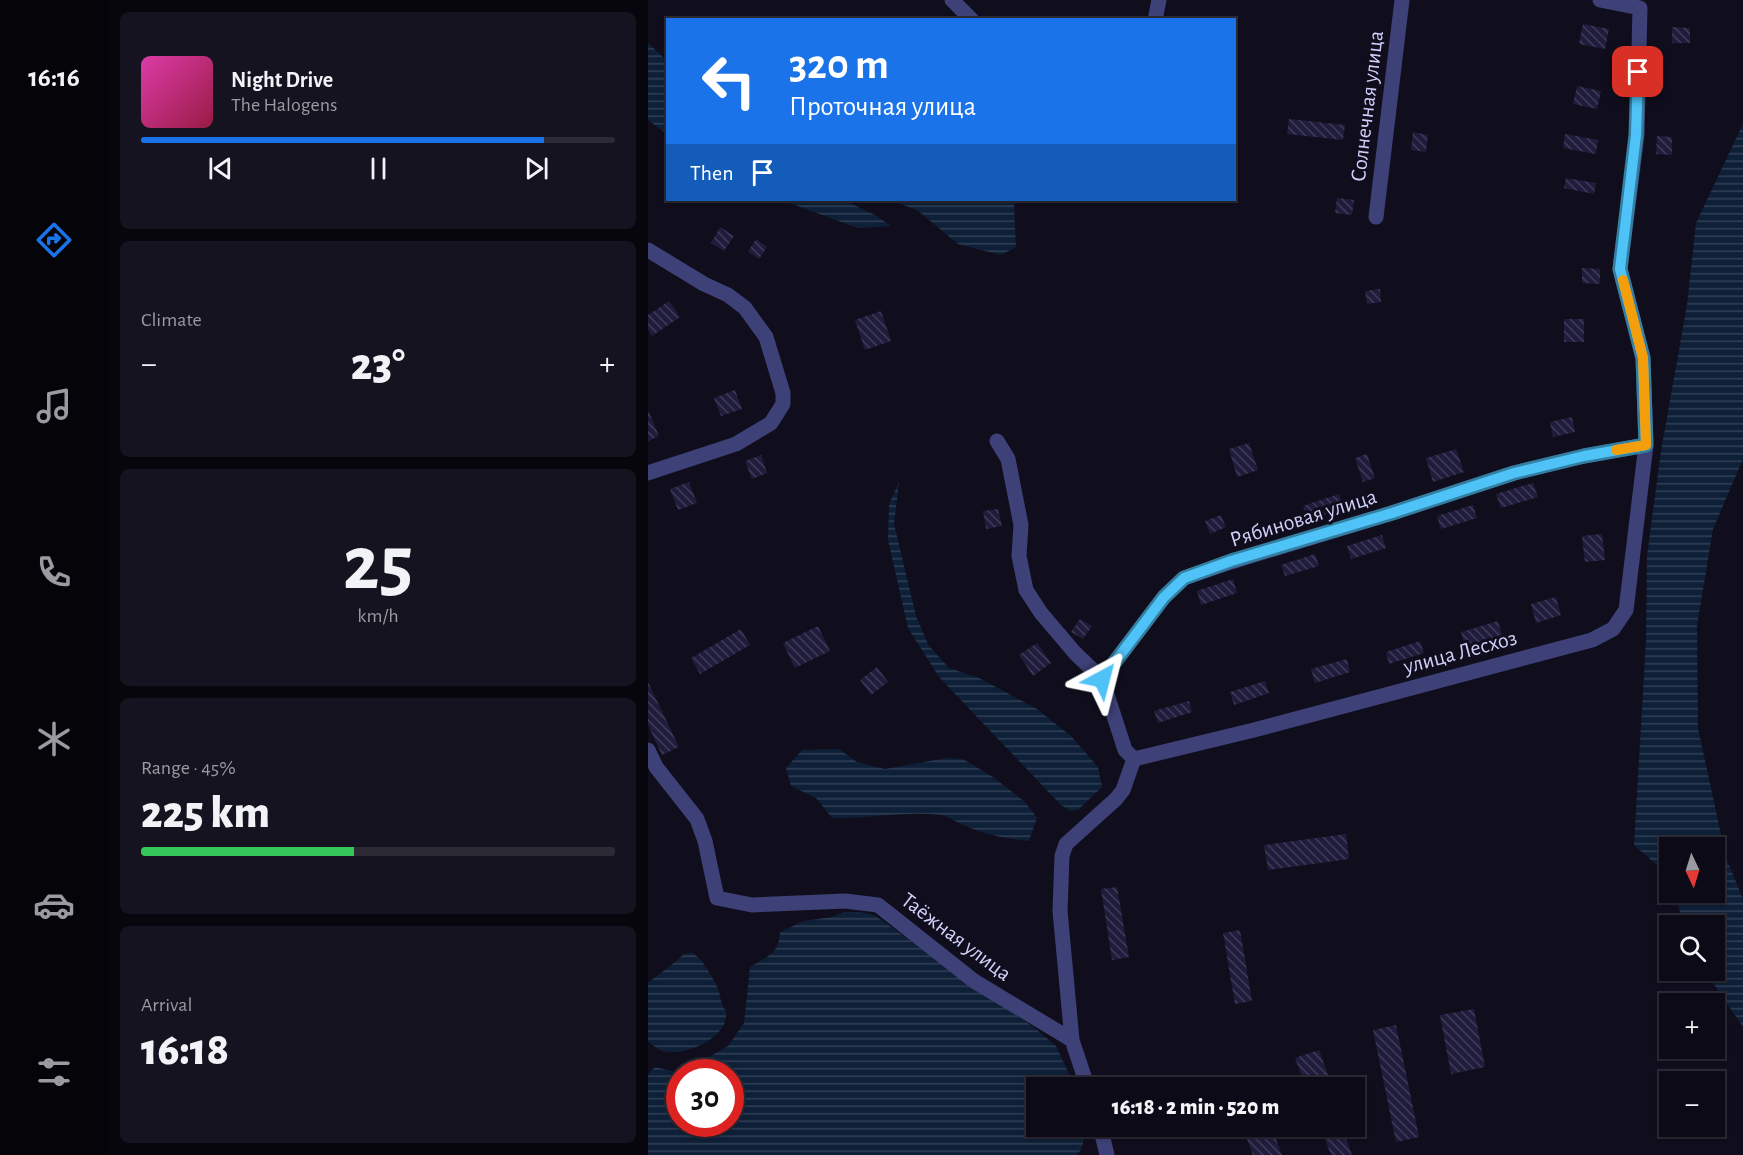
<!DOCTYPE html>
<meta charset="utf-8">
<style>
:root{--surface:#0c0a16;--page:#15131f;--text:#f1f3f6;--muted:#9a9aa1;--line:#2c2b35;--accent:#1a73e8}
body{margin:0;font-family:"Alegreya Sans",sans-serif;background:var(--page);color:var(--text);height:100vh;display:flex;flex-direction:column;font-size:22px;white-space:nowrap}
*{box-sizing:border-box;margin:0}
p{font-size:20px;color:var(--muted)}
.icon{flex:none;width:33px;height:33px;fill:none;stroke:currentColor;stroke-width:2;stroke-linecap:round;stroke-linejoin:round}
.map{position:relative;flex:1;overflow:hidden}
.sheet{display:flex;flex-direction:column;gap:12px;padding:12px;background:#07060c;width:540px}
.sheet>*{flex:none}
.hud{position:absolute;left:18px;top:18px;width:570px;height:183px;border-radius:0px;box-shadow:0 2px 4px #0004,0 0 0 2px var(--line);background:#1a73e8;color:#fff;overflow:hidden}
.needle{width:39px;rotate:176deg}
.controls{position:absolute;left:1011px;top:837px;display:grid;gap:12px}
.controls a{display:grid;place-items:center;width:66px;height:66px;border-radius:0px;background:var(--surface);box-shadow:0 2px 4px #0004,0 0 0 2px var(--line);font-size:30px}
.speed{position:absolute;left:18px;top:1059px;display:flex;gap:12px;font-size:30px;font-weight:700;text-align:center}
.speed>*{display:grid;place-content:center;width:78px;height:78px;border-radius:50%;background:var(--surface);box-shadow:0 2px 4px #0004,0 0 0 2px var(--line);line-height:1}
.speed .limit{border:9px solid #d22;background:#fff;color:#111}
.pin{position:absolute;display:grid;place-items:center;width:51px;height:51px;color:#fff;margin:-26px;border-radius:12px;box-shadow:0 3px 9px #0006}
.me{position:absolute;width:66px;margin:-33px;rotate:38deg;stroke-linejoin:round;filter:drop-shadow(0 0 4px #0008)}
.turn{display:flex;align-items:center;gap:21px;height:126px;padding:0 24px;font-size:27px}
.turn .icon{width:78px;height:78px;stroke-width:2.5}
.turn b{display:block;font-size:42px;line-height:51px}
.then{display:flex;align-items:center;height:57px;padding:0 24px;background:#0003;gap:12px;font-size:22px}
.big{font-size:45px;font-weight:800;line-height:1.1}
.sheet .tile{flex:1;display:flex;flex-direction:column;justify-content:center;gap:9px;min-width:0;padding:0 21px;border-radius:9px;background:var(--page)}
.sheet .dial{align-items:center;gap:0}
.dial b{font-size:78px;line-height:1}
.song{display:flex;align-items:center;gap:18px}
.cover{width:72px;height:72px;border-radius:9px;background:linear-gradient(135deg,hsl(320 70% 55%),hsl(340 70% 35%))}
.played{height:6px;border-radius:3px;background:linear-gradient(90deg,var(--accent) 85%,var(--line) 85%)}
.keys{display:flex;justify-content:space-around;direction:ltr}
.heat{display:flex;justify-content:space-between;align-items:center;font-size:33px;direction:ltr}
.charge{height:9px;border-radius:4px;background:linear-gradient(90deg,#34c759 45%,var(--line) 0)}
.trip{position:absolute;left:378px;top:1077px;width:339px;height:60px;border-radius:0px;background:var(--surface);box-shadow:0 2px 4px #0004,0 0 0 2px var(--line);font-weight:800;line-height:60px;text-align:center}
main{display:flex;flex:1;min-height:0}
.menu{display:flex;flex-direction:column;width:108px;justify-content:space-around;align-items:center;background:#050409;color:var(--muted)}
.menu .icon{width:42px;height:42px}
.menu .selected{color:var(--accent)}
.menu b{font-size:27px;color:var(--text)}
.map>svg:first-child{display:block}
.water{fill:url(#water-rules);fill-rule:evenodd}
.building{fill:url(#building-back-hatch)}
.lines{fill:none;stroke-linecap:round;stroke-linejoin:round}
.minor{stroke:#3e4177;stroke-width:15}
.route-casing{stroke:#337fa1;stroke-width:15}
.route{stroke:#4fc3f7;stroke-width:10}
.slow{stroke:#f59e0b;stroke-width:10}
.labels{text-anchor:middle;stroke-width:6;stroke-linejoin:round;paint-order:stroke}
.street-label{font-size:22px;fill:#d1d0fa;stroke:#100e1d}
</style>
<main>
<nav class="menu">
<b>16:16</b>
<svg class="icon selected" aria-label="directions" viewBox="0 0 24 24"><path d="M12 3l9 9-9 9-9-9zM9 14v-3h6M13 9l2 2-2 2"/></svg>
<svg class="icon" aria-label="music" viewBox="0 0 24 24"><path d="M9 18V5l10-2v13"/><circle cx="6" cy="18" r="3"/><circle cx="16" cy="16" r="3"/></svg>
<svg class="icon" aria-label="phone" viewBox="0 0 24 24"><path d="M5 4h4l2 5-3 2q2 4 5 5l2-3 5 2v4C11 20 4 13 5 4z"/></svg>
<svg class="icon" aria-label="climate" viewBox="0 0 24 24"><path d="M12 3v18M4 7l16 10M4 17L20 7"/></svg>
<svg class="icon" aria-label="car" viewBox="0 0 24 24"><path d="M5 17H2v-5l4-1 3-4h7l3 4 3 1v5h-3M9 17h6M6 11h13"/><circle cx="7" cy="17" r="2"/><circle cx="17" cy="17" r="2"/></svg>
<svg class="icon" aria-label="filters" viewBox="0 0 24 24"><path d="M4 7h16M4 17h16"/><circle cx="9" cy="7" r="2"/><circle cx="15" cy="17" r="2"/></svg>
</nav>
<section class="sheet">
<div class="tile">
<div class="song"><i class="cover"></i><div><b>Night Drive</b><p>The Halogens</p></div></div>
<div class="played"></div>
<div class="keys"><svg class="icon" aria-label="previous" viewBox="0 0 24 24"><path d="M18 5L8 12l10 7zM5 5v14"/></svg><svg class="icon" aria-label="pause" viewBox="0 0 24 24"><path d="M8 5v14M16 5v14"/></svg><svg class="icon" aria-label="next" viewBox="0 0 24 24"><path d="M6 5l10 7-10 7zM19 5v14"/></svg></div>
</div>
<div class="tile"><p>Climate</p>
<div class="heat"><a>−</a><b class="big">23°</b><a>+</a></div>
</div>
<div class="tile dial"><b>25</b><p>km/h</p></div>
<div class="tile"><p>Range · 45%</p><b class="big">225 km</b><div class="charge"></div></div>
<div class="tile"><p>Arrival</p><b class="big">16:18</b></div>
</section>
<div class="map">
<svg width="1095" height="1155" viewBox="0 0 1095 1155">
<defs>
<pattern id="water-rules" width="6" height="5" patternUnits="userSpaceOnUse" patternTransform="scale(1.5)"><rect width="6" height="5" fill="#0e2037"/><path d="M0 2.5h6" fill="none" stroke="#303f55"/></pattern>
<pattern id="building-back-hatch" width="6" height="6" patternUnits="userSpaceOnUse" patternTransform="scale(1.5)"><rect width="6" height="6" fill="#201c3c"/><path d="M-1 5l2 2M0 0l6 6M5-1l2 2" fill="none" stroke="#3f3c59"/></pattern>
</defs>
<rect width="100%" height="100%" fill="#100e1d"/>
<path class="water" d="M 0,43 L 19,61 L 19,134 L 0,120 Z
M 1095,124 L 1095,459 L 1065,529 L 1049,626 L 1050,728 L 1078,858 L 1095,899 L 1095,1027 L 1057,971 L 1066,970 L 1066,926 L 1037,925 L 1025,893 L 1066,892 L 1066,848 L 1022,848 L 1021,882 L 1018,873 L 986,845 L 998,641 L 999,556 L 1013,451 L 1039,305 L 1048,223 Z
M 133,200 L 196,200 L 227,215 L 243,226 L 210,228 Z
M 242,200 L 382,200 L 366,204 L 368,247 L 353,255 L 310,244 L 269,210 Z
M 251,482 L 246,524 L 268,616 L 281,646 L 301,668 L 331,678 L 389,709 L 423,736 L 450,767 L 454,787 L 431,809 L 423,811 L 413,805 L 291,677 L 260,628 L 240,540 L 241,504 Z
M 191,749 L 209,762 L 237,769 L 298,758 L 315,759 L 345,777 L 377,802 L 389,818 L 381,841 C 359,839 339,835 318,826 C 309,823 301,816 292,815 C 256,811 220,819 184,818 L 168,798 L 143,786 L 138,768 L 154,750 Z
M 196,912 L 212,912 L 226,915 L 388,1029 L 408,1046 L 427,1087 L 388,1088 L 388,1126 L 435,1127 C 437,1136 436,1147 429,1155 L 0,1155 L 0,1074 L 7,1067 L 27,1072 L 61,1057 L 80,1046 L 96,1023 L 102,967 C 120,956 131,954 132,932 L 156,921 L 184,917 ZM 32,1072 L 82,1072 L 82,1124 L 32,1124 Z
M 44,953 C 53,956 68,982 71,992 C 73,999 73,1005 78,1011 C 82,1038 34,1059 12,1050 C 8,1048 4,1044 0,1042 L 0,983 C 12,973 24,965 36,954 Z"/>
<path class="building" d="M 935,24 L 961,29 L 957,49 L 931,44 Z
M 1024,27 L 1042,28 L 1042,43 L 1024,43 Z
M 929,86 L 953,91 L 949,109 L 925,104 Z
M 641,119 L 697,125 L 695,140 L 639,134 Z
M 765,132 L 780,135 L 778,152 L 763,150 Z
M 917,134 L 950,140 L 948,154 L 915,148 Z
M 1009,136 L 1024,137 L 1024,155 L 1008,154 Z
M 918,178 L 948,183 L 946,194 L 916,188 Z
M 689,198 L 706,200 L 704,215 L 687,213 Z
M 72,227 L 86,236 L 76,251 L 63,243 Z
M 108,239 L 119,247 L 111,259 L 100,252 Z
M 934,268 L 952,269 L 952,284 L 934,283 Z
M 732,289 L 733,302 L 719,304 L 717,291 Z
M 21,301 L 32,317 L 4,336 L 0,330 L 0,315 Z
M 233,311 L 243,341 L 217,350 L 207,320 Z
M 916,319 L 936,319 L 936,342 L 916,342 Z
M 87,390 L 94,409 L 73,416 L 66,398 Z
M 0,410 L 11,436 L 0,441 Z
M 924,417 L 927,432 L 905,437 L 902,422 Z
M 601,443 L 610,470 L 589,477 L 581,449 Z
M 808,449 L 816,472 L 785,482 L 778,458 Z
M 719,454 L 727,478 L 715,482 L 707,458 Z
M 113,455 L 119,473 L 104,479 L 97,461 Z
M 41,482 L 49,503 L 30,510 L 22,489 Z
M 885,483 L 890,497 L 853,508 L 848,494 Z
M 691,494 L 696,509 L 659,520 L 655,506 Z
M 825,505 L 829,518 L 793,529 L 789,516 Z
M 350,509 L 354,526 L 338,529 L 335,511 Z
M 573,515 L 578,527 L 562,534 L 557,521 Z
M 954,534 L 957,560 L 937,562 L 934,536 Z
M 734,535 L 738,548 L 703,559 L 699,546 Z
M 667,554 L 671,566 L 637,576 L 633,565 Z
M 585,579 L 589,593 L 553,605 L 549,591 Z
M 908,597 L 913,615 L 888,623 L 883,604 Z
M 432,619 L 444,626 L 435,639 L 423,632 Z
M 850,621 L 854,635 L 817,646 L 813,632 Z
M 170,626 L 182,651 L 147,668 L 135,643 Z
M 93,629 L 102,645 L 52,674 L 43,658 Z
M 772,641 L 776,653 L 741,664 L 738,652 Z
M 389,643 L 403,663 L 385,676 L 371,655 Z
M 699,659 L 702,672 L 667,683 L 663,669 Z
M 229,667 L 240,682 L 223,695 L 212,680 Z
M 617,681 L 621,693 L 586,705 L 582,692 Z
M 0,682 L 31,747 L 14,755 L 0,725 Z
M 541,701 L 544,712 L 510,723 L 506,711 Z
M 698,834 L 701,859 L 620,870 L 616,845 Z
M 469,887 L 481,957 L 464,960 L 453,889 Z
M 592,930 L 604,1001 L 587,1004 L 575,933 Z
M 826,1009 L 837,1067 L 803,1074 L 792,1015 Z
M 748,1025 L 771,1137 L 748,1142 L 725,1030 Z
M 671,1050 L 685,1088 L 658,1088 L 647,1058 Z
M 594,1126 L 623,1126 L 634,1155 L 605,1155 Z
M 672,1126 L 699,1126 L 702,1134 L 697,1136 L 704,1155 L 683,1155 Z"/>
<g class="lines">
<path class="minor" d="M 304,0 L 324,20
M 507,20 L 511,0
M 728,217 L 754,0
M 0,250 L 56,284 L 80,295 L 97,308 L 118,337 L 135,393 L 135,404 L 123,423 L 88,444 L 0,473
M 349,441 L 360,459 L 373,525 L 371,556 L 378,590 L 393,613 L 427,653 L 454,679
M 0,750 L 8,767 L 49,819 L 57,841 L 69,898 L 104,905 L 197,901 L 230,905 L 326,981 L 424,1040 L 412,911 L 414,856 L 418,844 L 468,799 L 475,790 L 486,759
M 486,759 L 606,730 L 944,640 L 965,629 L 978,610 L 998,445 L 995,358 L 972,269 L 989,135 L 992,8 L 952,0
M 486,759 L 477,750 L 454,679 L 516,597 L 536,578 L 583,562 L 744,513 L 866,473 L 936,456 L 998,445
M 424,1040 L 440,1088
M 452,1126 L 459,1155"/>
</g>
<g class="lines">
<defs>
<path id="route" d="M 454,679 L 516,597 L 536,578 L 583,561 L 744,513 L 866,473 L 936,456 L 998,445 L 995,358 L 972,269 L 988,135 L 990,72"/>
</defs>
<use href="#route" class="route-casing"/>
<use href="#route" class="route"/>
<path class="slow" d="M 968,450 L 998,445 L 995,358 L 975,280"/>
</g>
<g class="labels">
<g class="street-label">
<text transform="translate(718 106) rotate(-83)" y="8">Солнечная улица</text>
<text transform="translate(655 517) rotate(-17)" y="8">Рябиновая улица</text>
<text transform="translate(812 651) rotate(-15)" y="8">улица Лесхоз</text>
<text transform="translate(309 936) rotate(37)" y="8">Таёжная улица</text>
</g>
</g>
</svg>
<div class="controls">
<a><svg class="needle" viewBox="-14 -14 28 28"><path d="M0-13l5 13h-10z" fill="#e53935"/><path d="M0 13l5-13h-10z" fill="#9a9aa1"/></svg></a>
<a><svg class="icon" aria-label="search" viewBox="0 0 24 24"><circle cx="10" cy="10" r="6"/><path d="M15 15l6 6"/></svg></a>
<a>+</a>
<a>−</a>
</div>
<div class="speed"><div class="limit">30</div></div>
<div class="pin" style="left:990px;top:72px;background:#d93025"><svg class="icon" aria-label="arrive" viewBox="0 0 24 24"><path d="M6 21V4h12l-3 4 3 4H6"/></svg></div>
<svg class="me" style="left:454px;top:679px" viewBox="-20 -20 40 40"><path d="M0-17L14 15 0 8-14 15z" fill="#4fc3f7" stroke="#fff" stroke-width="4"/></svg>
<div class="trip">16:18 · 2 min · 520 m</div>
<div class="hud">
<div class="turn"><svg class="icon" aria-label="left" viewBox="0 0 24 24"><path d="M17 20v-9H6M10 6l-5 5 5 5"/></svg><div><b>320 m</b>Проточная улица</div></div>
<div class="then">Then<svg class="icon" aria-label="arrive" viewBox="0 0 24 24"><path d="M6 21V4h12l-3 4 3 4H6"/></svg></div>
</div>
</div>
</main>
